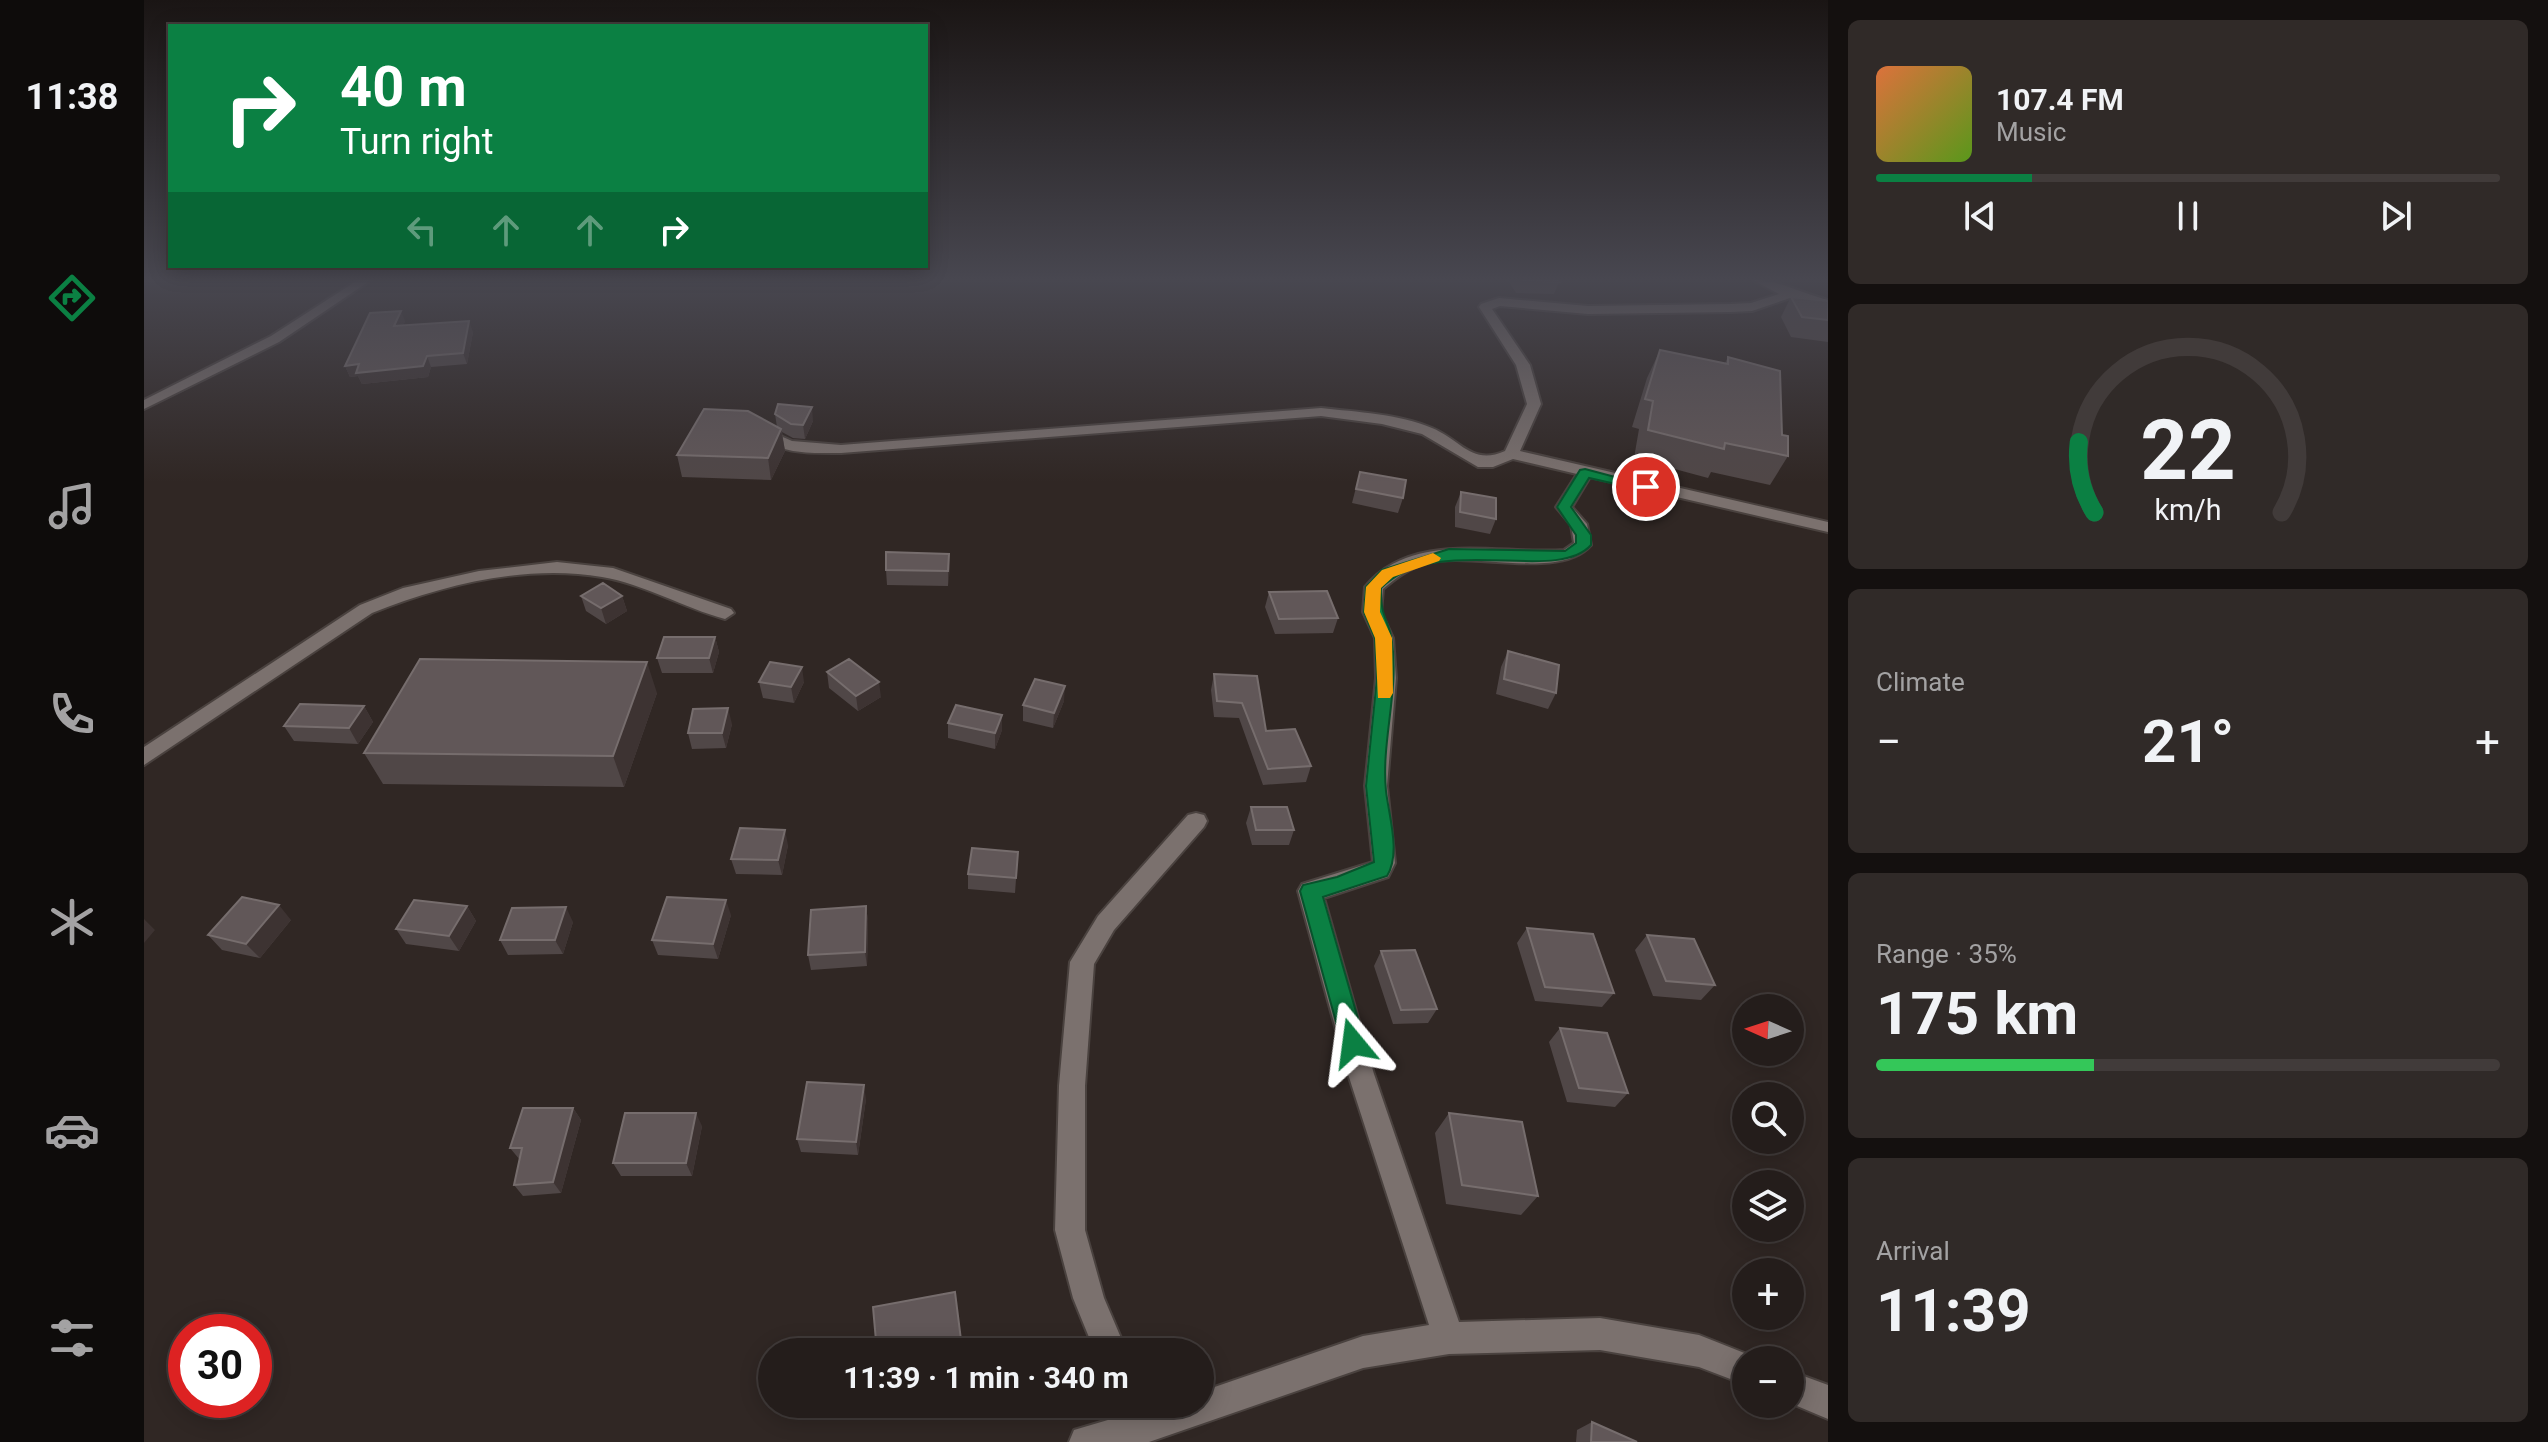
<!DOCTYPE html>
<meta charset="utf-8">
<style>
:root{--surface:#241d1b;--page:#302a28;--text:#f1f3f6;--muted:#a3a2a3;--line:#413b3a;--accent:#0b8043}
body{margin:0;font-family:Roboto,sans-serif;background:var(--page);color:var(--text);height:100vh;display:flex;flex-direction:column;font-size:30px;white-space:nowrap}
*{box-sizing:border-box;margin:0}
p{font-size:26px;color:var(--muted)}
.icon{flex:none;width:44px;height:44px;fill:none;stroke:currentColor;stroke-width:2;stroke-linecap:round;stroke-linejoin:round}
.map{position:relative;flex:1;overflow:hidden}
.details{display:flex;flex-direction:column;gap:20px;padding:20px;background:#14100f;width:720px}
.details>*{flex:none}
.hud{position:absolute;left:24px;top:24px;width:760px;height:244px;border-radius:0px;box-shadow:0 4px 20px #0003,0 0 0 2px var(--line);background:#0b8043;color:#fff;overflow:hidden}
.needle{width:52px;rotate:273deg}
.controls{position:absolute;left:1588px;top:994px;display:grid;gap:16px}
.controls a{display:grid;place-items:center;width:72px;height:72px;border-radius:50%;background:var(--surface);box-shadow:0 4px 20px #0003,0 0 0 2px var(--line);font-size:40px}
.speed{position:absolute;left:24px;top:1314px;display:flex;gap:16px;font-size:40px;font-weight:700;text-align:center}
.speed>*{display:grid;place-content:center;width:104px;height:104px;border-radius:50%;background:var(--surface);box-shadow:0 4px 20px #0003,0 0 0 2px var(--line);line-height:1}
.speed .limit{border:12px solid #d22;background:#fff;color:#111}
.pin{position:absolute;display:grid;place-items:center;width:68px;height:68px;color:#fff;margin:-34px;border:4px solid #fff;border-radius:50%;box-shadow:0 2px 8px #0007}
.me{position:absolute;width:88px;margin:-44px;rotate:344deg;stroke-linejoin:round;filter:drop-shadow(0 0 6px #0008)}
.turn{display:flex;align-items:center;gap:28px;height:168px;padding:0 40px;font-size:36px}
.turn .icon{width:104px;height:104px;stroke-width:2.5}
.turn b{display:block;font-size:56px;line-height:68px}
.lanes{display:flex;align-items:center;height:76px;padding:0 40px;background:#0003;justify-content:center;gap:40px;direction:ltr}
.lanes .off{opacity:.35}
.big{font-size:60px;font-weight:700;line-height:1.1}
.details .tile{flex:1;display:flex;flex-direction:column;justify-content:center;gap:12px;min-width:0;padding:0 28px;border-radius:12px;background:var(--page)}
.details .dial{align-items:center;gap:0}
.dial svg{height:208px;overflow:visible;fill:none;stroke:var(--line);stroke-width:7;stroke-linecap:round;text-anchor:middle}
.dial text{fill:var(--text);stroke:none}
.song{display:flex;align-items:center;gap:24px}
.cover{width:96px;height:96px;border-radius:12px;background:linear-gradient(135deg,hsl(20 70% 55%),hsl(90 70% 35%))}
.played{height:8px;border-radius:4px;background:linear-gradient(90deg,var(--accent) 25%,var(--line) 25%)}
.keys{display:flex;justify-content:space-around;direction:ltr}
.heat{display:flex;justify-content:space-between;align-items:center;font-size:44px;direction:ltr}
.charge{height:12px;border-radius:6px;background:linear-gradient(90deg,#34c759 35%,var(--line) 0)}
.trip{position:absolute;left:614px;top:1338px;width:456px;height:80px;border-radius:40px;background:var(--surface);box-shadow:0 4px 20px #0003,0 0 0 2px var(--line);font-weight:700;line-height:80px;text-align:center}
main{display:flex;flex:1;min-height:0}
.menu{display:flex;flex-direction:column;width:144px;justify-content:space-around;align-items:center;background:#0e0c0b;color:var(--muted)}
.menu .icon{width:56px;height:56px}
.menu .on{color:var(--accent)}
.menu b{font-size:36px;color:var(--text)}
.map>svg:first-child{display:block}
.lines{fill:none;stroke-linecap:round;stroke-linejoin:round}
.minor-casing{stroke:#4a423f;stroke-width:4}
.minor{fill:#7b716e;fill-rule:evenodd}
.wall{fill:#504747}
.shaded-wall{fill:#3d3332}
.building{fill:#615758;stroke:#766d6d;stroke-width:2}
.route{fill:#0b8043;stroke:#07532c;stroke-width:2}
.slow{fill:#f59e0b}
</style>
<main>
<nav class="menu">
<b>11:38</b>
<svg class="icon on" aria-label="directions" viewBox="0 0 24 24"><path d="M12 3l9 9-9 9-9-9zM9 14v-3h6M13 9l2 2-2 2"/></svg>
<svg class="icon" aria-label="music" viewBox="0 0 24 24"><path d="M9 18V5l10-2v13"/><circle cx="6" cy="18" r="3"/><circle cx="16" cy="16" r="3"/></svg>
<svg class="icon" aria-label="phone" viewBox="0 0 24 24"><path d="M5 4h4l2 5-3 2q2 4 5 5l2-3 5 2v4C11 20 4 13 5 4z"/></svg>
<svg class="icon" aria-label="climate" viewBox="0 0 24 24"><path d="M12 3v18M4 7l16 10M4 17L20 7"/></svg>
<svg class="icon" aria-label="car" viewBox="0 0 24 24"><path d="M5 17H2v-5l4-1 3-4h7l3 4 3 1v5h-3M9 17h6M6 11h13"/><circle cx="7" cy="17" r="2"/><circle cx="17" cy="17" r="2"/></svg>
<svg class="icon" aria-label="filters" viewBox="0 0 24 24"><path d="M4 7h16M4 17h16"/><circle cx="9" cy="7" r="2"/><circle cx="15" cy="17" r="2"/></svg>
</nav>
<div class="map">
<svg width="1684" height="1442" viewBox="0 0 1684 1442">
<rect width="100%" height="100%" fill="#302724"/>
<g class="lines">
<defs>
<path id="minor" d="M 214,280 L 227,280 L 135,342 L 0,409 L 0,400 L 127,336 Z
M 1609,280 C 1631,279 1661,294 1684,300 L 1684,308 L 1646,298 L 1608,311 L 1587,312 L 1444,314 L 1356,306 L 1348,309 L 1386,365 L 1397,404 L 1376,451 L 1684,522 L 1684,532 L 1446,477 L 1428,507 L 1443,524 L 1447,545 C 1416,581 1327,551 1282,563 C 1265,568 1252,578 1239,589 L 1237,612 L 1249,638 L 1252,678 L 1243,786 L 1251,863 L 1244,877 L 1180,898 L 1230,1074 L 1315,1322 L 1456,1318 L 1555,1335 L 1613,1358 L 1614,1360 L 1602,1360 L 1602,1385 L 1555,1367 L 1456,1350 L 1305,1354 L 1219,1368 L 1005,1442 L 925,1442 L 930,1430 L 991,1412 L 987,1404 L 1056,1404 L 1056,1392 L 1219,1336 L 1285,1325 L 1204,1074 L 1154,891 L 1158,884 L 1229,862 L 1221,786 L 1232,678 L 1231,638 L 1219,612 L 1221,587 C 1268,529 1356,555 1420,550 L 1430,543 L 1427,525 L 1412,507 L 1433,474 L 1369,459 L 1349,467 L 1334,467 L 1278,434 L 1238,424 L 1177,416 L 697,453 C 668,453 632,455 611,432 L 618,428 L 648,441 L 697,445 L 1177,408 C 1213,412 1255,414 1288,428 C 1317,440 1328,466 1361,451 L 1383,404 L 1372,365 L 1335,307 L 1337,304 L 1355,298 L 1444,306 L 1587,304 L 1607,303 L 1635,294 Z
M 413,562 L 469,568 L 587,609 L 590,613 L 581,619 C 540,608 500,584 458,577 C 382,564 298,585 228,613 L 0,765 L 0,747 L 216,605 L 259,588 L 335,571 Z
M 1052,813 L 1060,815 L 1063,821 L 1060,827 L 970,930 L 950,964 L 941,1086 L 941,1230 L 960,1298 L 983,1352 L 951,1352 L 929,1298 L 911,1230 L 915,1086 L 926,962 L 954,916 L 1044,815 Z
M 1646,1371 L 1684,1385 L 1684,1419 L 1646,1403 Z"/>
</defs>
<use href="#minor" class="minor-casing"/>
<use href="#minor" class="minor"/>
</g>
<path class="wall" d="M 1364,280 L 1412,280 L 1415,282 L 1410,294 L 1372,293 Z
M 1647,297 L 1684,301 L 1684,342 L 1647,337 L 1637,317 Z
M 261,321 L 259,325 L 329,332 L 323,364 L 287,367 L 284,377 L 218,384 L 214,376 L 206,377 L 201,366 Z
M 1516,350 L 1581,363 L 1584,357 L 1638,435 L 1644,456 L 1626,485 L 1567,472 L 1564,478 L 1490,458 L 1495,429 L 1488,427 L 1503,378 Z
M 631,414 L 669,421 L 661,439 L 649,438 L 638,432 L 641,451 L 627,480 L 538,477 L 533,455 L 633,427 Z
M 1216,472 L 1259,498 L 1254,513 L 1208,503 Z
M 1317,492 L 1352,519 L 1346,534 L 1311,527 L 1311,507 Z
M 805,554 L 804,586 L 743,585 L 742,570 Z
M 1125,592 L 1194,618 L 1189,633 L 1131,634 L 1121,607 Z
M 437,596 L 478,596 L 483,611 L 462,624 L 442,611 Z
M 571,637 L 575,652 L 569,673 L 518,673 L 513,658 Z
M 1364,651 L 1412,693 L 1404,709 L 1352,694 L 1357,667 Z
M 683,672 L 737,697 L 714,711 L 685,688 Z
M 1070,674 L 1113,676 L 1122,731 L 1167,766 L 1162,782 L 1119,785 L 1095,718 L 1070,717 L 1067,690 Z
M 615,682 L 660,682 L 650,703 L 619,698 Z
M 513,693 L 480,787 L 239,784 L 220,753 Z
M 920,701 L 909,728 L 879,721 L 879,705 Z
M 220,706 L 229,722 L 214,744 L 150,741 L 140,726 Z
M 804,723 L 858,730 L 851,749 L 804,738 Z
M 588,724 L 582,748 L 548,749 L 544,733 Z
M 1107,807 L 1150,830 L 1145,845 L 1108,845 L 1102,823 Z
M 644,845 L 638,875 L 592,874 L 587,859 Z
M 874,852 L 871,893 L 824,889 L 824,874 Z
M 323,906 L 332,921 L 315,951 L 262,944 L 252,929 Z
M 722,906 L 724,921 L 723,966 L 667,970 L 664,955 Z
M 587,915 L 574,959 L 514,955 L 508,940 Z
M 147,920 L 116,958 L 78,950 L 64,935 Z
M 429,922 L 419,954 L 364,955 L 356,940 Z
M 1383,928 L 1470,993 L 1458,1007 L 1391,1001 L 1373,943 Z
M 1503,935 L 1571,985 L 1557,1000 L 1509,996 L 1491,950 Z
M 1237,951 L 1293,1009 L 1284,1023 L 1249,1024 L 1230,966 Z
M 1416,1028 L 1484,1093 L 1471,1107 L 1423,1102 L 1405,1042 Z
M 722,1099 L 714,1155 L 657,1152 L 653,1139 Z
M 429,1108 L 437,1120 L 417,1193 L 379,1196 L 370,1185 L 376,1160 L 366,1148 Z
M 1305,1113 L 1394,1196 L 1377,1215 L 1302,1204 L 1291,1133 Z
M 558,1126 L 548,1176 L 477,1176 L 469,1163 Z
M 811,1292 L 818,1352 L 733,1352 Z
M 1448,1422 L 1493,1442 L 1432,1442 L 1433,1430 Z"/>
<path class="shaded-wall" d="M 257,311 L 261,321 L 255,337 L 250,326 Z
M 325,321 L 329,332 L 323,364 L 319,353 Z
M 283,356 L 287,367 L 284,377 L 218,384 L 214,376 L 206,377 L 201,366 Z
M 668,407 L 669,421 L 661,439 L 659,425 Z
M 637,429 L 641,451 L 627,480 L 624,458 Z
M 805,554 L 806,569 L 804,586 L 804,571 Z
M 478,596 L 483,611 L 462,624 L 457,608 Z
M 571,637 L 575,652 L 569,673 L 565,658 Z
M 503,662 L 513,693 L 480,787 L 469,756 Z
M 658,667 L 660,682 L 650,703 L 647,687 Z
M 735,682 L 737,697 L 714,711 L 712,696 Z
M 921,686 L 920,701 L 909,728 L 910,713 Z
M 220,706 L 229,722 L 214,744 L 205,728 Z
M 584,708 L 588,724 L 582,748 L 578,733 Z
M 858,715 L 858,730 L 851,749 L 851,733 Z
M 641,830 L 644,845 L 638,875 L 634,860 Z
M 582,900 L 587,915 L 574,959 L 569,944 Z
M 135,905 L 147,920 L 116,958 L 102,944 Z
M 323,906 L 332,921 L 315,951 L 305,936 Z
M 722,906 L 724,921 L 723,966 L 721,952 Z
M 422,907 L 429,922 L 419,954 L 411,940 Z
M 0,919 L 11,930 L 0,943 Z
M 720,1085 L 722,1099 L 714,1155 L 712,1142 Z
M 429,1108 L 437,1120 L 417,1193 L 409,1182 Z
M 552,1113 L 558,1126 L 548,1176 L 542,1163 Z"/>
<path class="building" d="M 1376,280 L 1412,280 L 1415,282 Z
M 1647,297 L 1684,301 L 1684,320 L 1658,317 Z
M 257,311 L 250,326 L 325,321 L 319,353 L 283,356 L 279,366 L 212,373 L 215,364 L 201,366 L 226,313 Z
M 1516,350 L 1584,364 L 1584,357 L 1636,371 L 1638,435 L 1644,436 L 1644,456 L 1581,443 L 1580,449 L 1504,430 L 1509,401 L 1501,399 Z
M 634,404 L 668,407 L 659,425 L 647,424 L 631,414 Z
M 560,409 L 604,411 L 637,429 L 624,458 L 533,455 Z
M 1216,472 L 1262,480 L 1259,498 L 1212,489 Z
M 1317,492 L 1352,498 L 1352,519 L 1316,512 Z
M 742,552 L 805,554 L 804,571 L 742,570 Z
M 459,583 L 478,596 L 457,608 L 437,596 Z
M 1183,591 L 1194,618 L 1135,619 L 1125,592 Z
M 520,637 L 571,637 L 565,658 L 513,658 Z
M 1364,651 L 1415,665 L 1412,693 L 1360,679 Z
M 276,659 L 503,662 L 469,756 L 220,753 Z
M 705,659 L 735,682 L 712,696 L 683,672 Z
M 626,662 L 658,667 L 647,687 L 615,682 Z
M 1070,674 L 1113,676 L 1122,731 L 1151,729 L 1167,766 L 1124,769 L 1098,703 L 1073,701 Z
M 891,679 L 921,686 L 910,713 L 879,705 Z
M 156,704 L 220,706 L 205,728 L 140,726 Z
M 812,705 L 858,715 L 851,733 L 804,723 Z
M 584,708 L 578,733 L 544,733 L 549,709 Z
M 1107,807 L 1143,807 L 1150,830 L 1112,830 Z
M 596,828 L 641,830 L 634,860 L 587,859 Z
M 828,848 L 874,852 L 872,878 L 824,874 Z
M 98,897 L 135,905 L 102,944 L 64,935 Z
M 523,897 L 582,900 L 569,944 L 508,940 Z
M 270,900 L 323,906 L 305,936 L 252,929 Z
M 722,906 L 721,952 L 664,955 L 667,910 Z
M 422,907 L 411,940 L 356,940 L 368,908 Z
M 1383,928 L 1449,934 L 1470,993 L 1401,987 Z
M 1503,935 L 1550,939 L 1571,985 L 1522,981 Z
M 1271,950 L 1293,1009 L 1257,1010 L 1237,951 Z
M 1416,1028 L 1463,1033 L 1484,1093 L 1435,1088 Z
M 663,1082 L 720,1085 L 712,1142 L 653,1139 Z
M 379,1108 L 429,1108 L 409,1182 L 370,1185 L 378,1148 L 366,1148 Z
M 481,1113 L 552,1113 L 542,1163 L 469,1163 Z
M 1305,1113 L 1378,1122 L 1394,1196 L 1318,1185 Z
M 811,1292 L 818,1348 L 801,1352 L 733,1352 L 729,1307 Z
M 1448,1422 L 1493,1442 L 1447,1442 Z"/>
<linearGradient id="sky" x2="0" y2="1"><stop stop-color="#1a1514"/><stop offset="0.58" stop-color="#484750"/><stop offset="1" stop-color="#484750" stop-opacity="0"/></linearGradient>
<rect width="1684" height="482" fill="url(#sky)"/>
<path class="route" d="M 1441,469 L 1509,487 L 1502,491 L 1445,478 L 1427,507 L 1447,535 L 1447,545 C 1411,585 1295,531 1237,588 C 1236,618 1245,619 1248,642 C 1255,692 1237,742 1242,791 C 1245,817 1257,853 1243,876 L 1179,897 L 1221,1043 L 1217,1051 L 1209,1054 L 1200,1051 L 1156,891 L 1159,885 L 1193,877 L 1230,862 L 1222,786 L 1233,678 L 1231,638 L 1220,612 L 1222,587 L 1238,570 L 1305,549 L 1421,551 L 1432,543 L 1432,535 L 1413,507 L 1436,470 Z"/>
<path class="slow" d="M 1289,553 L 1297,558 L 1295,561 L 1249,577 L 1237,588 L 1236,612 L 1248,638 L 1249,693 L 1246,698 L 1234,698 L 1231,638 L 1220,612 L 1222,587 L 1238,570 Z"/>
</svg>
<div class="controls">
<a><svg class="needle" viewBox="-14 -14 28 28"><path d="M0-13l5 13h-10z" fill="#e53935"/><path d="M0 13l5-13h-10z" fill="#a3a2a3"/></svg></a>
<a><svg class="icon" aria-label="search" viewBox="0 0 24 24"><circle cx="10" cy="10" r="6"/><path d="M15 15l6 6"/></svg></a>
<a><svg class="icon" aria-label="layers" viewBox="0 0 24 24"><path d="M12 4l9 5-9 5-9-5zM3 14l9 5 9-5"/></svg></a>
<a>+</a>
<a>−</a>
</div>
<div class="speed"><div class="limit">30</div></div>
<div class="pin" style="left:1502px;top:487px;background:#d93025"><svg class="icon" aria-label="arrive" viewBox="0 0 24 24"><path d="M6 21V4h12l-3 4 3 4H6"/></svg></div>
<svg class="me" style="left:1209px;top:1043px" viewBox="-20 -20 40 40"><path d="M0-17L14 15 0 8-14 15z" fill="#0b8043" stroke="#fff" stroke-width="4"/></svg>
<div class="trip">11:39 · 1 min · 340 m</div>
<div class="hud">
<div class="turn"><svg class="icon" aria-label="right" viewBox="0 0 24 24"><path d="M7 20v-9h11M14 6l5 5-5 5"/></svg><div><b>40 m</b>Turn right</div></div>
<div class="lanes"><svg class="icon off" aria-label="left" viewBox="0 0 24 24"><path d="M17 20v-9H6M10 6l-5 5 5 5"/></svg><svg class="icon off" aria-label="ahead" viewBox="0 0 24 24"><path d="M12 20V5M6 11l6-6 6 6"/></svg><svg class="icon off" aria-label="ahead" viewBox="0 0 24 24"><path d="M12 20V5M6 11l6-6 6 6"/></svg><svg class="icon" aria-label="right" viewBox="0 0 24 24"><path d="M7 20v-9h11M14 6l5 5-5 5"/></svg></div>
</div>
</div>
<section class="details">
<div class="tile">
<div class="song"><i class="cover"></i><div><b>107.4 FM</b><p>Music</p></div></div>
<div class="played"></div>
<div class="keys"><svg class="icon" aria-label="previous" viewBox="0 0 24 24"><path d="M18 5L8 12l10 7zM5 5v14"/></svg><svg class="icon" aria-label="pause" viewBox="0 0 24 24"><path d="M8 5v14M16 5v14"/></svg><svg class="icon" aria-label="next" viewBox="0 0 24 24"><path d="M6 5l10 7-10 7zM19 5v14"/></svg></div>
</div>
<div class="tile dial"><svg viewBox="0 0 100 80">
<path d="M14 69A42 42 0 1 1 86 69"/>
<path d="M14 69A42 42 0 0 1 8 42" stroke="#0b8043"/>
<text x="50" y="56" font-size="32" font-weight="700">22</text>
<text x="50" y="72" font-size="11">km/h</text>
</svg></div>
<div class="tile"><p>Climate</p>
<div class="heat"><a>−</a><b class="big">21°</b><a>+</a></div>
</div>
<div class="tile"><p>Range · 35%</p><b class="big">175 km</b><div class="charge"></div></div>
<div class="tile"><p>Arrival</p><b class="big">11:39</b></div>
</section>
</main>
